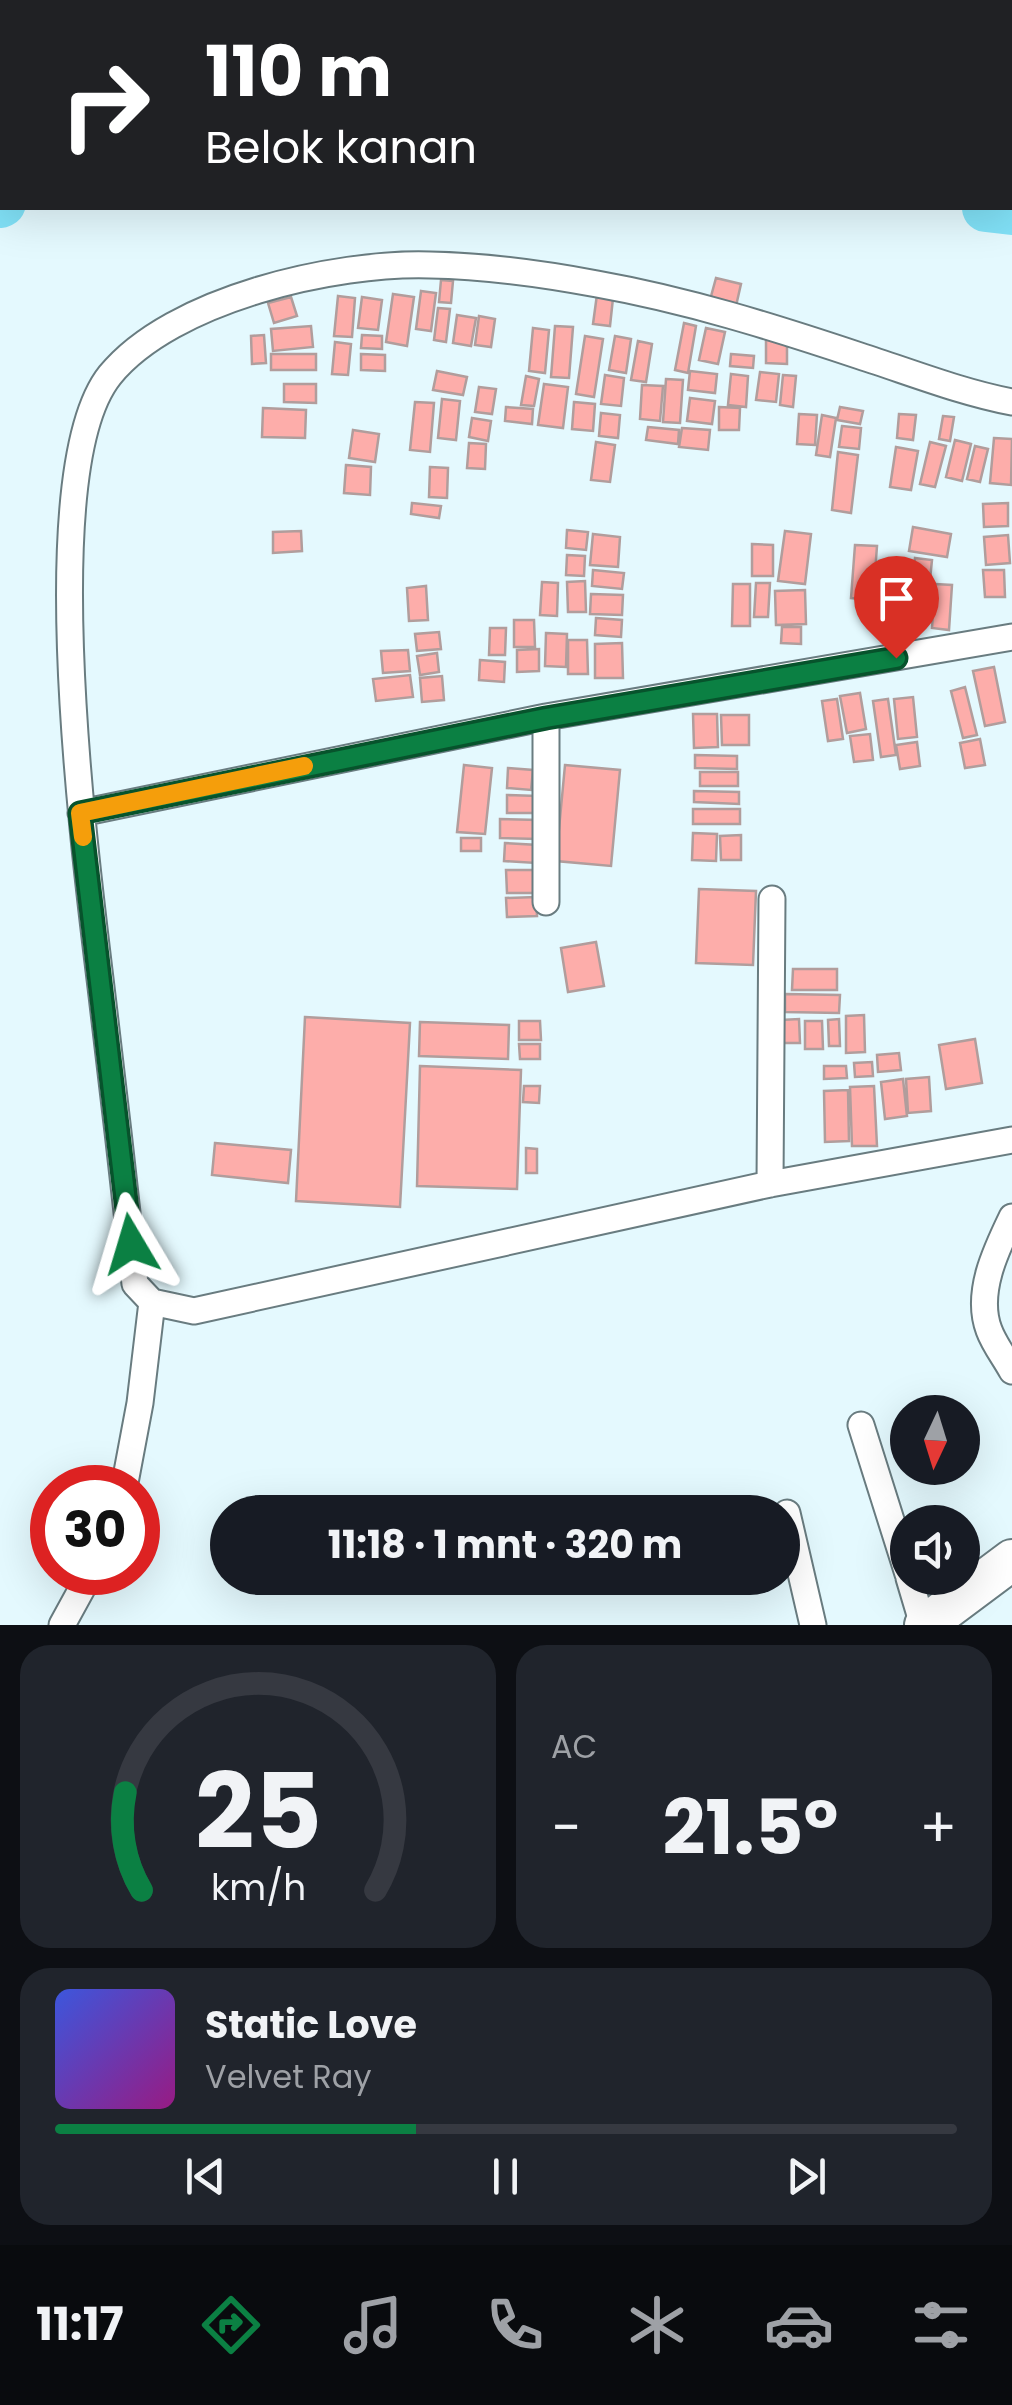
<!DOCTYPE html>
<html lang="id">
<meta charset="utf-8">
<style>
:root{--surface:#171b24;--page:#20242c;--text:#f1f3f6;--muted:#9ea1a6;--line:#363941;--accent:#0b8043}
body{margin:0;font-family:Poppins,sans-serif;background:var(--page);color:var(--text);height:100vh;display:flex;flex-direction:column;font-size:38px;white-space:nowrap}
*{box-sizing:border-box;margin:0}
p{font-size:32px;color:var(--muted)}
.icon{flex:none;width:55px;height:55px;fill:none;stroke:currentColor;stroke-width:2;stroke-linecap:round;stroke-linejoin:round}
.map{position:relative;height:1625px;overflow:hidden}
.panel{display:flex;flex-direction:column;gap:20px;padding:20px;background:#0d0f14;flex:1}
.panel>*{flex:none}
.guide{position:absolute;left:0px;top:0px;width:1012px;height:210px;box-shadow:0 10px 40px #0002;background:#202124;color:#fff;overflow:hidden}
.needle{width:65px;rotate:184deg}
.fabs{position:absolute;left:890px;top:1395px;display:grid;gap:20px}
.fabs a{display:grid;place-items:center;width:90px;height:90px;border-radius:50%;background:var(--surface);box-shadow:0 10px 40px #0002;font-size:50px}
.speed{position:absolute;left:30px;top:1465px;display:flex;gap:20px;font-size:50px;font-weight:700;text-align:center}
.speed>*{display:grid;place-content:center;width:130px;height:130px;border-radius:50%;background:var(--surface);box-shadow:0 10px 40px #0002;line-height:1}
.speed .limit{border:15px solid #d22;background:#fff;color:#111}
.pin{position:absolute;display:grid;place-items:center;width:85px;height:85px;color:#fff;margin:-102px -42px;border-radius:50% 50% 50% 0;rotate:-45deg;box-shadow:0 0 10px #0007}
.pin .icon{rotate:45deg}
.me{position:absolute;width:110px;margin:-55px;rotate:353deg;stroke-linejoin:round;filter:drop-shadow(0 0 8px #0008)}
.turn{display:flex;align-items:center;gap:35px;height:210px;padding:0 40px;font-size:45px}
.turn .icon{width:130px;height:130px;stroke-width:2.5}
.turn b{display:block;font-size:70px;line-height:85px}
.big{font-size:75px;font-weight:700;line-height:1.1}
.panel .widget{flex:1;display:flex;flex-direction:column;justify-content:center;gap:15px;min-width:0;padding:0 35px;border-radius:30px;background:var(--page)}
.panel .dial{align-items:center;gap:0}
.dial svg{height:260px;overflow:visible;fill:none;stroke:var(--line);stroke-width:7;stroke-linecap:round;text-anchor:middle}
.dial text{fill:var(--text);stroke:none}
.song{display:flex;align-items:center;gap:30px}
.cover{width:120px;height:120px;border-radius:15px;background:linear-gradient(135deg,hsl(230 70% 55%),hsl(310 70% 35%))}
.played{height:10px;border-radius:5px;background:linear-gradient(90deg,var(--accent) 40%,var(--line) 40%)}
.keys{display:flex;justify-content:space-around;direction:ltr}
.heat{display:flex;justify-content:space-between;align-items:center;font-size:55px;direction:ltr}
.panel .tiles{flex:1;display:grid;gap:20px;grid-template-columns:1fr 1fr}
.widget:last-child{grid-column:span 2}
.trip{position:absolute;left:210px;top:1495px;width:590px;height:100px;border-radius:50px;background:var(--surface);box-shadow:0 10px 40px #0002;font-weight:700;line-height:100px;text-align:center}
.dock{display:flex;height:160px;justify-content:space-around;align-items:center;background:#090b0e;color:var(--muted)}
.dock .icon{width:70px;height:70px}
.dock .active{color:var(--accent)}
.dock b{font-size:45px;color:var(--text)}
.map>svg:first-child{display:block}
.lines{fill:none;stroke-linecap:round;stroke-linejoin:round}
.river{stroke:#81e1f7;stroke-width:48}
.building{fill:#fdadaa;stroke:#b19d9c;stroke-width:2.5}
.minor-casing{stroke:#697c80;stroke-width:29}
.primary-casing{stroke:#697c80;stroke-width:44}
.minor{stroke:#fff;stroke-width:25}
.primary{stroke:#fff;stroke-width:40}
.route-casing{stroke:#07532c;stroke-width:25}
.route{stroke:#0b8043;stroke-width:18}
.slow{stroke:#f59e0b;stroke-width:18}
</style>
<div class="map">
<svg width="1012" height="1625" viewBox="0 0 1012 1625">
<rect width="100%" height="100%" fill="#e4f9fe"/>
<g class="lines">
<path class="river" d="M 0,204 L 2,203
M 986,208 L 1012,211"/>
</g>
<path class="building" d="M 716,278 L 741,284 L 736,306 L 710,300 Z
M 441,280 L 453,281 L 451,303 L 439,302 Z
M 598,287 L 614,289 L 610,326 L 593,324 Z
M 421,291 L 436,293 L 431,331 L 416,329 Z
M 393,294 L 414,297 L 407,346 L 386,342 Z
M 338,296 L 355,298 L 352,337 L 334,336 Z
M 291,297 L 297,316 L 274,323 L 268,303 Z
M 362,297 L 382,300 L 378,330 L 358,328 Z
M 438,308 L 450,309 L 446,342 L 434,340 Z
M 457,315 L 476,318 L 471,346 L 453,343 Z
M 479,316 L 495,319 L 491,347 L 475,345 Z
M 684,323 L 696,326 L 688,373 L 675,370 Z
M 311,326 L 313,347 L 273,351 L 271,329 Z
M 555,326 L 573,327 L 569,378 L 551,377 Z
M 533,328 L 549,330 L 545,373 L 529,371 Z
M 706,328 L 725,332 L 718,364 L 699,360 Z
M 264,335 L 266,363 L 252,364 L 251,336 Z
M 362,335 L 382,336 L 382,349 L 361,348 Z
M 585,336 L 603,339 L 594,397 L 576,394 Z
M 615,336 L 631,339 L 626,373 L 609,370 Z
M 766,338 L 787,339 L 787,364 L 766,363 Z
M 638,341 L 652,344 L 646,382 L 631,380 Z
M 335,342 L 351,344 L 348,375 L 332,374 Z
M 271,354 L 316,354 L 316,370 L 271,370 Z
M 361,354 L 385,355 L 385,371 L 361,370 Z
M 731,354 L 754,356 L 753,368 L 730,366 Z
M 437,371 L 467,377 L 463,395 L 433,390 Z
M 690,371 L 717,374 L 715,393 L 688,390 Z
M 760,372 L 779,374 L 776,402 L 756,400 Z
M 731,374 L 748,376 L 746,407 L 728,405 Z
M 605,375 L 624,378 L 621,406 L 601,404 Z
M 783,375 L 796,376 L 793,407 L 780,405 Z
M 526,376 L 539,379 L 534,406 L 521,405 Z
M 666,379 L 683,380 L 680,423 L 663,422 Z
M 284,384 L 316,384 L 316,403 L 284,402 Z
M 544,384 L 568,387 L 563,428 L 538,425 Z
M 642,385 L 663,386 L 660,421 L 640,419 Z
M 479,387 L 496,389 L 492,414 L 475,412 Z
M 690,398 L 715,401 L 712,424 L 687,421 Z
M 442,399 L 460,401 L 456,440 L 438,438 Z
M 415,402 L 434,403 L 430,452 L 410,450 Z
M 574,402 L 595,404 L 593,431 L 572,429 Z
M 506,407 L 533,409 L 532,424 L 505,421 Z
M 719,407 L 740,408 L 739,430 L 719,430 Z
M 840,407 L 863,411 L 860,424 L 837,420 Z
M 263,408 L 306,410 L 305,438 L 262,437 Z
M 601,413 L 620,415 L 618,438 L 599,436 Z
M 799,414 L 817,415 L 815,445 L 797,444 Z
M 899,414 L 916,415 L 913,440 L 897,438 Z
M 822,415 L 836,418 L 830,457 L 816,455 Z
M 943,416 L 954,417 L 950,441 L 939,439 Z
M 472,418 L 491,421 L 488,441 L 469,437 Z
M 842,426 L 861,428 L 859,449 L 839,447 Z
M 648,427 L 679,430 L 678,444 L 646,440 Z
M 682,428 L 710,430 L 708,450 L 679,447 Z
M 353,430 L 379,434 L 375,462 L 349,458 Z
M 994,438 L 1012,439 L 1011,485 L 990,483 Z
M 955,440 L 971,444 L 962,481 L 946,477 Z
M 596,442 L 615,445 L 610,482 L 591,480 Z
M 930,442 L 946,446 L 935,487 L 920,484 Z
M 469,443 L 486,444 L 485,469 L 467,468 Z
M 975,446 L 988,449 L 980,482 L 967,479 Z
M 896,447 L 918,451 L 911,490 L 890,487 Z
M 838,452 L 858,455 L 851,513 L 832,510 Z
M 346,465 L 371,467 L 370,495 L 344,493 Z
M 430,467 L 448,468 L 447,498 L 429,497 Z
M 412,503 L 441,506 L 439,518 L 411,514 Z
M 1008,503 L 1008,526 L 984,527 L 983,504 Z
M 913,527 L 951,534 L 947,557 L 909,551 Z
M 567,530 L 588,532 L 586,550 L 566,548 Z
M 301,531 L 302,551 L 273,553 L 273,532 Z
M 785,531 L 811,534 L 805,584 L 778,581 Z
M 593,534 L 620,537 L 618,567 L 590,565 Z
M 1008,535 L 1010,563 L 986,565 L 984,537 Z
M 752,544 L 773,545 L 773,576 L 752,576 Z
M 855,545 L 877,546 L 873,600 L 851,598 Z
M 567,555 L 585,556 L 584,576 L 566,575 Z
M 915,558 L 932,560 L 927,609 L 910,607 Z
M 879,561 L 901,561 L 899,604 L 877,603 Z
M 593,570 L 624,573 L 622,589 L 592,586 Z
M 983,570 L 1004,570 L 1005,597 L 985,597 Z
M 585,581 L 586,612 L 568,612 L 567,582 Z
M 542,582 L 558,583 L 557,616 L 540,615 Z
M 756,583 L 770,583 L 768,617 L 754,617 Z
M 733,584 L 750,584 L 750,626 L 732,626 Z
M 935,584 L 952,585 L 949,630 L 932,628 Z
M 426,586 L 428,620 L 409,621 L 407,588 Z
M 805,590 L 806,624 L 776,625 L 775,591 Z
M 591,594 L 623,595 L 622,615 L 590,614 Z
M 596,618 L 622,620 L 621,637 L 595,635 Z
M 514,620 L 534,620 L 535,647 L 514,647 Z
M 782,627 L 801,627 L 801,644 L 781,643 Z
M 490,628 L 506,628 L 505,655 L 489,655 Z
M 439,632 L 441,649 L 417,651 L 415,634 Z
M 546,633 L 567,634 L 566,667 L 545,666 Z
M 568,640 L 587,640 L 588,674 L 568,674 Z
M 622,643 L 623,678 L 595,678 L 595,644 Z
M 539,649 L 539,671 L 517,672 L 517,650 Z
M 408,650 L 410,671 L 383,673 L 381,651 Z
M 437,653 L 439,672 L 420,675 L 417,656 Z
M 480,660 L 505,662 L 504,682 L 479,680 Z
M 994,667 L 1005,722 L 985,726 L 973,671 Z
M 410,675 L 413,697 L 376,701 L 373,679 Z
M 442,676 L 444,700 L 422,702 L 420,678 Z
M 965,687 L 977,735 L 963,738 L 951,691 Z
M 860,693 L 866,729 L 847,733 L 840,696 Z
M 913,697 L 917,737 L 898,739 L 894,699 Z
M 837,699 L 843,739 L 828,741 L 822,701 Z
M 888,699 L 896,755 L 881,757 L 873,701 Z
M 693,714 L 717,714 L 718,747 L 694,748 Z
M 721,715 L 749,715 L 749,745 L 722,745 Z
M 870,734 L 873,760 L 854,762 L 850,736 Z
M 980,739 L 985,765 L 965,768 L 960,743 Z
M 917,742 L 920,766 L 900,769 L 896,745 Z
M 695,755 L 737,756 L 737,769 L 695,768 Z
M 464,765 L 492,768 L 485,834 L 457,832 Z
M 565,765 L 620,770 L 611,866 L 556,861 Z
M 508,768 L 533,770 L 531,790 L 507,788 Z
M 700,772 L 738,772 L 738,786 L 700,786 Z
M 694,791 L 739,792 L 739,804 L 694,802 Z
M 507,795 L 537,796 L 536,813 L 507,813 Z
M 693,809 L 740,809 L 740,824 L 693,824 Z
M 500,819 L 539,820 L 538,839 L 500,838 Z
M 693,833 L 717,834 L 716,861 L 692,860 Z
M 741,835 L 741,860 L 721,860 L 720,836 Z
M 461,838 L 481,838 L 481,851 L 461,851 Z
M 505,843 L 538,845 L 536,863 L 504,861 Z
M 506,870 L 536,870 L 536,893 L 507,893 Z
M 699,889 L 756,891 L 753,965 L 696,963 Z
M 536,897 L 537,916 L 507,917 L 506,898 Z
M 596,942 L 604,986 L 568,992 L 561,948 Z
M 793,969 L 837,969 L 837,990 L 792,990 Z
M 785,994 L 840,995 L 839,1013 L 785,1012 Z
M 864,1015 L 865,1052 L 846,1053 L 846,1016 Z
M 305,1017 L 410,1023 L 400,1207 L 296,1201 Z
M 799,1019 L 800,1043 L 781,1043 L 781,1020 Z
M 839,1019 L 840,1046 L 829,1046 L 828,1020 Z
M 519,1021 L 540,1021 L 541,1040 L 519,1040 Z
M 805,1021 L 822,1021 L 823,1049 L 805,1049 Z
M 420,1022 L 509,1025 L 508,1059 L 419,1056 Z
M 975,1039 L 982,1083 L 946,1089 L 939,1045 Z
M 519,1044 L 540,1044 L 540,1059 L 520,1059 Z
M 899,1053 L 901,1070 L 878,1072 L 877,1055 Z
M 872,1062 L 873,1076 L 855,1077 L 854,1063 Z
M 420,1066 L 521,1070 L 517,1189 L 417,1186 Z
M 824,1066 L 846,1066 L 847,1078 L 824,1079 Z
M 929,1077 L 931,1111 L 908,1113 L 906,1079 Z
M 903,1079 L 907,1116 L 885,1119 L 881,1082 Z
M 524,1086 L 540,1086 L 539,1103 L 523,1102 Z
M 874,1086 L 877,1146 L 852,1146 L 850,1087 Z
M 848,1090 L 849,1141 L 825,1142 L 824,1091 Z
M 215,1143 L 291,1150 L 288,1183 L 212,1175 Z
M 526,1148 L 537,1149 L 537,1173 L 526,1173 Z"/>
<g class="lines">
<defs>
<path id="minor" d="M 1012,402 C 960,392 910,372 860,356 C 773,327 687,300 597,284 C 544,274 484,266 430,265 C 335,262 172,299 110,375 C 32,472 88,875 103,1004 C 114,1097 125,1191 135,1284 L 152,1302 L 194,1311 L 770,1184 L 1012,1140
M 546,717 L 546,902
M 81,813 L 546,717 L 1012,637
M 770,1184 L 772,899
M 1012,1217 C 996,1250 975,1293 989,1330 C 994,1344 1005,1358 1012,1371
M 861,1425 L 908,1574
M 124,1488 L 140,1403 L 152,1302
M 787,1513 L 813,1625
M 909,1578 L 923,1625
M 62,1625 L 91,1572"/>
<path id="primary" d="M 925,1625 L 1012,1560"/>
</defs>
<use href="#minor" class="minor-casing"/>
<use href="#primary" class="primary-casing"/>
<use href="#minor" class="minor"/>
<use href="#primary" class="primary"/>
</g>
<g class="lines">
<defs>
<path id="route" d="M 131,1244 L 80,813 L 546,718 L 896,658"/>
</defs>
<use href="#route" class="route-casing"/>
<use href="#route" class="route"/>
<path class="slow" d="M 83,837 L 80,813 L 304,766"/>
</g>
</svg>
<div class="fabs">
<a><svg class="needle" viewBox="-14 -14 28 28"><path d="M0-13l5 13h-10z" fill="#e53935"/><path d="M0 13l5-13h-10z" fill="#9ea1a6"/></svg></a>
<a><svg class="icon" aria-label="sound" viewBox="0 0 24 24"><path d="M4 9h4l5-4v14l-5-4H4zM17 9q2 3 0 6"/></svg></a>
</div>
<div class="speed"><div class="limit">30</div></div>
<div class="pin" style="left:896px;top:658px;background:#d93025"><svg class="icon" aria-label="arrive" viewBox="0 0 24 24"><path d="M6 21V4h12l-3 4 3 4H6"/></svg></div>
<svg class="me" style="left:131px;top:1244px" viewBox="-20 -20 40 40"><path d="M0-17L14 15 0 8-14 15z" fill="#0b8043" stroke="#fff" stroke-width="4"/></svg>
<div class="trip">11:18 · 1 mnt · 320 m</div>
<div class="guide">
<div class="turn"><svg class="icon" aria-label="right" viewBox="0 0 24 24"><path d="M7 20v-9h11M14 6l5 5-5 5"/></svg><div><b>110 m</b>Belok kanan</div></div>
</div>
</div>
<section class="panel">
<div class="tiles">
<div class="widget dial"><svg viewBox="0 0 100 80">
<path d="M14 69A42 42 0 1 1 86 69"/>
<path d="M14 69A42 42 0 0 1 9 39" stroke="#0b8043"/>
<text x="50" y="56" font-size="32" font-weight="700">25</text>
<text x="50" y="72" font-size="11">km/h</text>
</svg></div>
<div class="widget"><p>AC</p>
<div class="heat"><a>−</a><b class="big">21.5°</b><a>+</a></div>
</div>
<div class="widget">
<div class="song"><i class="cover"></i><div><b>Static Love</b><p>Velvet Ray</p></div></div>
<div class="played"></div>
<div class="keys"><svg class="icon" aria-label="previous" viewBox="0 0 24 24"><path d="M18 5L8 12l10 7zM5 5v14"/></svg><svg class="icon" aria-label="pause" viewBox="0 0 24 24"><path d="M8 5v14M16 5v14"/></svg><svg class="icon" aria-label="next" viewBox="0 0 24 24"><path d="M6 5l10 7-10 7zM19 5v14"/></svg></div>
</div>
</div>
</section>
<nav class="dock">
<b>11:17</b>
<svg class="icon active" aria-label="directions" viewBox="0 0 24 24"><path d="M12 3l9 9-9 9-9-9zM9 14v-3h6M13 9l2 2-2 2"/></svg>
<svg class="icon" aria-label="music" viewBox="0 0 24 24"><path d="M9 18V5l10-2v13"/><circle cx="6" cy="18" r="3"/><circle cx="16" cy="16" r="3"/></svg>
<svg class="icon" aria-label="phone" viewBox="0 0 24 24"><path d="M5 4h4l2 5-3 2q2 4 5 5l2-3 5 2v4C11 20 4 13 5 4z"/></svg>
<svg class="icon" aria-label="climate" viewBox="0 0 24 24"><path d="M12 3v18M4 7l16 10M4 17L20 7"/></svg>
<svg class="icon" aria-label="car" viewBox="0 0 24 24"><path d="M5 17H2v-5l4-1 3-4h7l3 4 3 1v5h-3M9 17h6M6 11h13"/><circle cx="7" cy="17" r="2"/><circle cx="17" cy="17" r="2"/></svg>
<svg class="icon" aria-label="filters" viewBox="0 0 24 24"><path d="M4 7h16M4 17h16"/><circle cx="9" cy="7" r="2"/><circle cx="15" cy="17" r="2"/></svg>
</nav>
